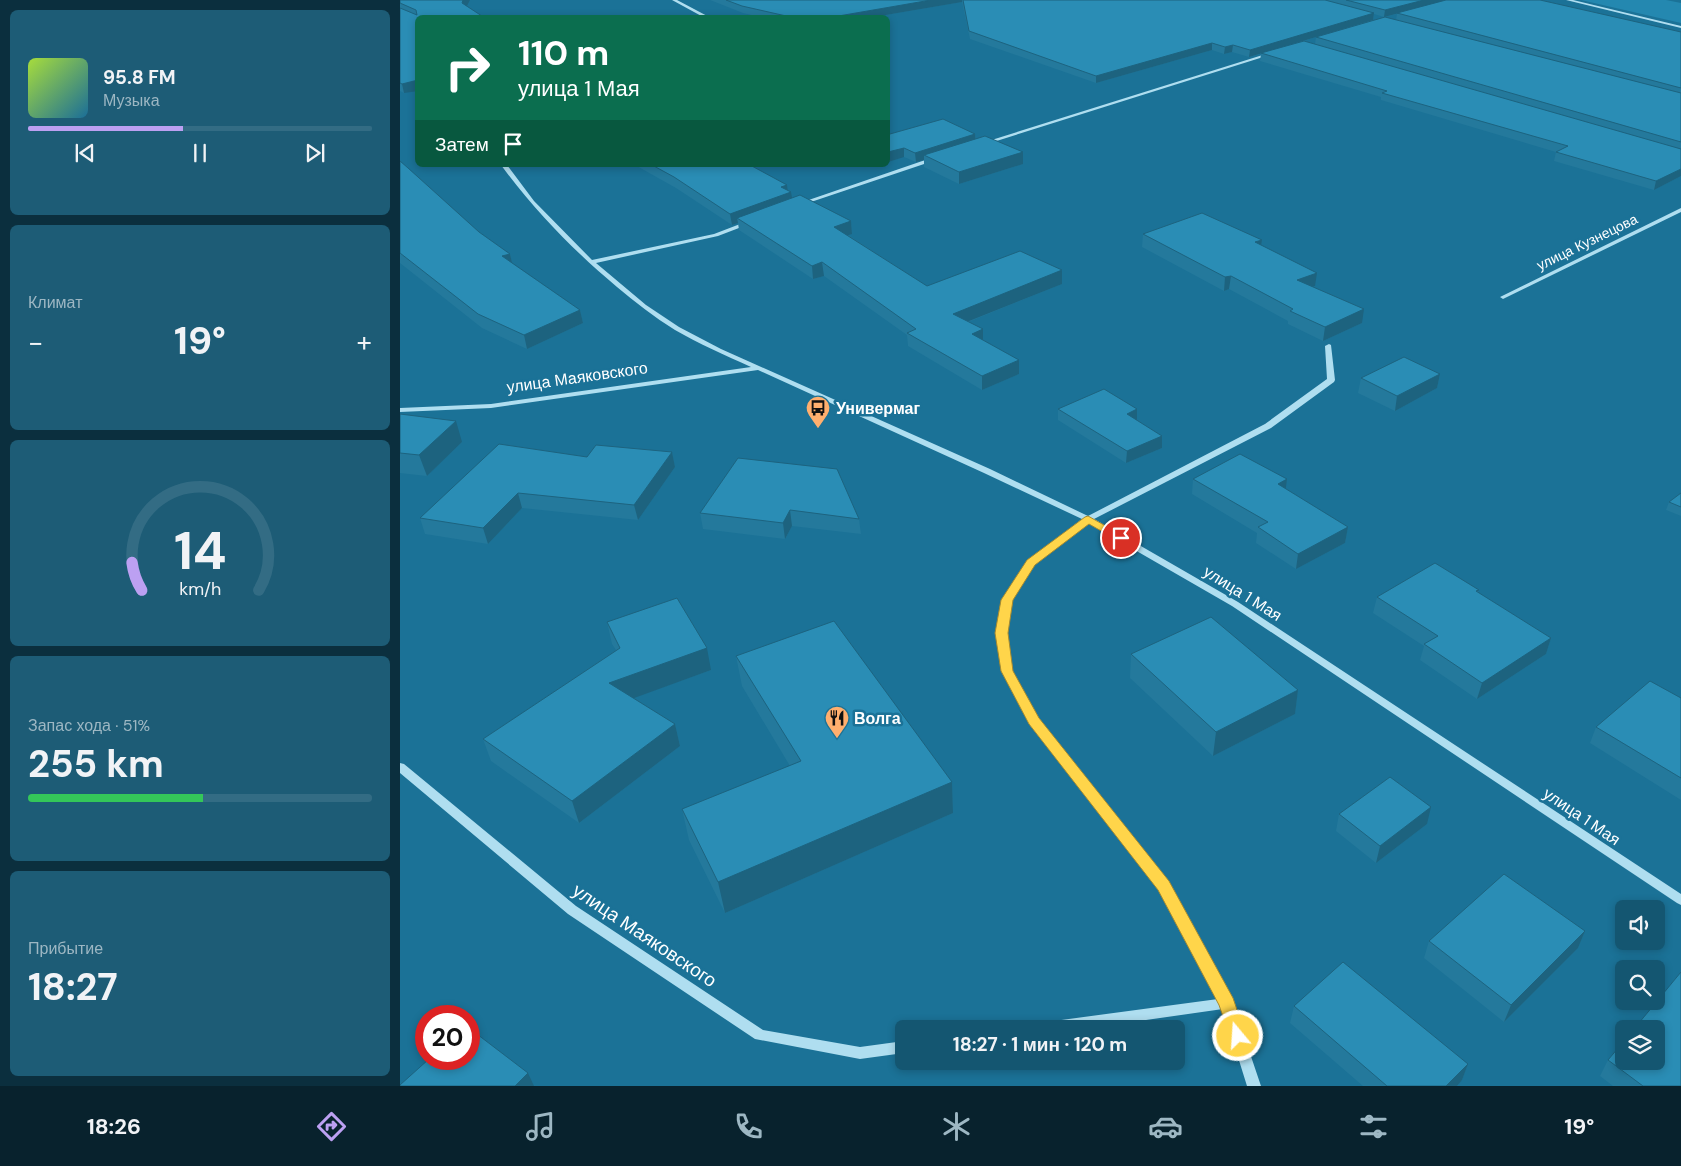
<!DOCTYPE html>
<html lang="ru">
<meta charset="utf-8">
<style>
:root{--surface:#145671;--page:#1d5c76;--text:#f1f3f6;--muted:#9db7c3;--line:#336c84;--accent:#bca0f2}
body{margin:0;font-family:"DM Sans",sans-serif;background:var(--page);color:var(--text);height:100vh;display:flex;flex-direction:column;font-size:19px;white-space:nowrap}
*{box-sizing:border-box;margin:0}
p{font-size:16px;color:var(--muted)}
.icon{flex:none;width:28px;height:28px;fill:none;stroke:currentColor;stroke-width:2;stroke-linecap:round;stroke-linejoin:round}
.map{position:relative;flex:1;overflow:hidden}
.side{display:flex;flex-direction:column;gap:10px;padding:10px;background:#0b2f3e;width:400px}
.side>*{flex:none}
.top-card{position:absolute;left:15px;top:15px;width:475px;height:152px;border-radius:8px;box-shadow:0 2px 8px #0003;background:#0b6e4f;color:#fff;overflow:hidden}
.buttons{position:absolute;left:1215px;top:900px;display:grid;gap:10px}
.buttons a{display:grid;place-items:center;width:50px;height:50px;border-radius:8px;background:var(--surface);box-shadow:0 2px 8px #0003;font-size:25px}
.speed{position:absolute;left:15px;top:1005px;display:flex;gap:10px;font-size:25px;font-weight:700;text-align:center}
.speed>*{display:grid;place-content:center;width:65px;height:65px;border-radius:50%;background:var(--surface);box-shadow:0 2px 8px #0003;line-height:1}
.speed .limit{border:8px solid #d22;background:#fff;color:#111}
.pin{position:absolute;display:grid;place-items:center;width:42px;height:42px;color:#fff;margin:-21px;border:2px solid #fff;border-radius:50%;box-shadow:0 1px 5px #0007}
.me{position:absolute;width:55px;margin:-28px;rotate:342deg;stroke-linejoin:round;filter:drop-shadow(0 0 4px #0008)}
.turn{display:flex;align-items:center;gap:18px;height:105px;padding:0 20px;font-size:22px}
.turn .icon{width:65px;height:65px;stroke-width:2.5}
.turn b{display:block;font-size:35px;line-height:42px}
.then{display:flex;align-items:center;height:48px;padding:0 20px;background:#0003;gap:10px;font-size:19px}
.big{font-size:38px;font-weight:700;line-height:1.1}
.side .widget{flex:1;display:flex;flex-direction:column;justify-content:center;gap:8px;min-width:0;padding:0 18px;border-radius:8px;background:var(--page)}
.side .dial{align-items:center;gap:0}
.dial svg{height:130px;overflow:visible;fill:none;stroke:var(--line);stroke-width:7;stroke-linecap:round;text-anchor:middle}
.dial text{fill:var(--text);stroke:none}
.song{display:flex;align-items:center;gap:15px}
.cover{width:60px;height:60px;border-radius:8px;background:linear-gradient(135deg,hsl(80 70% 55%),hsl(200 70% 35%))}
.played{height:5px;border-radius:2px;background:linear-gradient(90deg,var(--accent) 45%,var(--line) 45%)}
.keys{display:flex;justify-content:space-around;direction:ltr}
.heat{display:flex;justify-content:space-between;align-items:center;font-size:28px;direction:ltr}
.charge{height:8px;border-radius:4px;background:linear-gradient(90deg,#34c759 51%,var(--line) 0)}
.trip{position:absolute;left:495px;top:1020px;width:290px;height:50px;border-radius:8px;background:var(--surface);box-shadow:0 2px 8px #0003;font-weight:700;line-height:50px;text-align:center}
.dock{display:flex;height:80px;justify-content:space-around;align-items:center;background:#08222d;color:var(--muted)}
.dock .icon{width:35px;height:35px}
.dock .current{color:var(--accent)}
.dock b{font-size:22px;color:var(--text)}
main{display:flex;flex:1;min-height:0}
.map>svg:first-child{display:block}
.green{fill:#2488b0}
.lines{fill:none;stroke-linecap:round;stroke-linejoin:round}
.minor{fill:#afdef0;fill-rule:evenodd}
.wall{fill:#24799c;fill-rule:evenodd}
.shaded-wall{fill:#1d637f}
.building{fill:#2a8db5;stroke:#1d637f}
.route{fill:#ffd54a;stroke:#a68a30}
.labels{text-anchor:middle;stroke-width:5;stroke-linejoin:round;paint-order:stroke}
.far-street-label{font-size:14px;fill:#fff;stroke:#1b7297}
.street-label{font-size:16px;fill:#fff;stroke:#1b7297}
.poi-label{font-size:16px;font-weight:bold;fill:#fff;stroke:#1b7297;text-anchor:start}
.near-street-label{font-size:19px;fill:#fff;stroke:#1b7297}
</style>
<main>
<section class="side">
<div class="widget">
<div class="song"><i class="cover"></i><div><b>95.8 FM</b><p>Музыка</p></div></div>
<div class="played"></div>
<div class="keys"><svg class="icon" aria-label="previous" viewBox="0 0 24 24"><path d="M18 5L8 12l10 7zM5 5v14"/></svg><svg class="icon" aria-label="pause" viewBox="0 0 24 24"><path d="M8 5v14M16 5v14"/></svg><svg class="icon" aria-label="next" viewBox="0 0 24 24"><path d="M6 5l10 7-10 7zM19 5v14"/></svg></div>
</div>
<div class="widget"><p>Климат</p>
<div class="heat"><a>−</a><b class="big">19°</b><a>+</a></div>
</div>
<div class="widget dial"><svg viewBox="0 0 100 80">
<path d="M14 69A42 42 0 1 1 86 69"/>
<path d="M14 69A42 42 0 0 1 8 52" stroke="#bca0f2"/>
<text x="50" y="56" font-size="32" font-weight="700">14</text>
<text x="50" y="72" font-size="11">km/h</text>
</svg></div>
<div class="widget"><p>Запас хода · 51%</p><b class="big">255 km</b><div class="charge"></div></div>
<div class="widget"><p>Прибытие</p><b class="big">18:27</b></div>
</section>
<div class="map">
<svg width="1281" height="1086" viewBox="0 0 1281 1086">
<rect width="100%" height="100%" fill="#1b7297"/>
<path class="green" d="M 1181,0 L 1266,0 L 1281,3 L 1281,23 Z"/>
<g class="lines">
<path class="minor" d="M 272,0 L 277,0 L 311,18 L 305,18 Z
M 1166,0 L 1173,0 L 1281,26 L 1281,28 Z
M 869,53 L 873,54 L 587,144 L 582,143 Z
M 534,157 L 537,159 L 536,160 L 402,205 L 397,204 Z
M 101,165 L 107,165 L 134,201 L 192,260 L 314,234 L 348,221 L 352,221 L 352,223 L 318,236 L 196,263 L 246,305 L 279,327 L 321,349 L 590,469 L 688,516 L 865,424 L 927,379 L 925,346 L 929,344 L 931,345 L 935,380 L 934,382 L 871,428 L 694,519 L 838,602 L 1281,894 L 1281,905 L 1277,903 L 832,606 L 688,523 L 634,565 L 612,600 L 607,633 L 612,671 L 637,719 L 767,882 L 833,1003 L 861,1086 L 847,1086 L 823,1009 L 683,1029 L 633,1029 L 634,1025 L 639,1023 L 818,999 L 759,888 L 629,724 L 602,671 L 597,633 L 602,600 L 628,561 L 682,519 L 584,473 L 358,370 L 91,408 L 0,412 L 0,408 L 91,404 L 351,367 C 325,355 299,344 275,330 C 254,317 235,302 217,287 C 173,250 135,211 101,165 Z
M 1281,208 L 1281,212 L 1105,298 L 1103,299 L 1100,297 Z
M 0,763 L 4,764 L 176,906 L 363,1030 L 460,1047 L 504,1041 L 504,1053 L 460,1059 L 355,1039 L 168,914 L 0,773 Z"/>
</g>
<path class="wall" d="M 0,0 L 70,0 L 67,6 L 4,93 L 0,91 Z
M 310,0 L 1140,0 L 1281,32 L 1281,176 L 1254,190 L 1154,161 L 1156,152 L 981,100 L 981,97 L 860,61 L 861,54 L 849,57 L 832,52 L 824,54 L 812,50 L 696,83 L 570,39 L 562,2 L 468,18 L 364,18 L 343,13 ZM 974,14 L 984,17 L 997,14 L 996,20 L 973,20 ZM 916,37 L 915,44 L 904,41 Z
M 490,134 L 575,134 L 576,139 L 623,164 L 559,184 L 524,167 L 524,160 L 516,162 L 504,157 Z
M 0,161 L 79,232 L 110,254 L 112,263 L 180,310 L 183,323 L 127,349 L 82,328 L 0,263 Z
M 235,165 L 350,165 L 388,190 L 392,198 L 451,221 L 452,234 L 448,235 L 527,286 L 662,270 L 662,284 L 568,322 L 583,340 L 619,360 L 619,374 L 582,390 L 508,346 L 507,335 L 424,276 L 413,279 L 339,230 L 338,223 L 332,225 L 276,188 Z
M 743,234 L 862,240 L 861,245 L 915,286 L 913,287 L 962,323 L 923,341 L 888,324 L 888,321 L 829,289 L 824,291 L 742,247 Z
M 1040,374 L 1037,388 L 995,411 L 958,393 L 961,378 Z
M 658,409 L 762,436 L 762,448 L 726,463 L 658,420 Z
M 0,414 L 62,442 L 27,476 L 0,473 Z
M 272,452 L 275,467 L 238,520 L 122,508 L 88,544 L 25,534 L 20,518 L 187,457 Z
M 338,458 L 459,519 L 461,534 L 392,526 L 385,539 L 303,529 L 300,513 Z
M 793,479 L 886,489 L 948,527 L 945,543 L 896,569 L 856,543 L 857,533 L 792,494 Z
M 1281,493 L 1281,516 L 1266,510 L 1269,502 Z
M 1079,590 L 1078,593 L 1151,638 L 1146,654 L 1077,699 L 1020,660 L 1024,646 L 973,613 L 977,597 Z
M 207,622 L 311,670 L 233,698 L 275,724 L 280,746 L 179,823 L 91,761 L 83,739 L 216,650 L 212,644 Z
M 731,654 L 898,690 L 895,714 L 813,756 L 730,678 Z
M 336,656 L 552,782 L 553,813 L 325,913 L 289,840 L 282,809 L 390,766 L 342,686 Z
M 1281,698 L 1281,800 L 1190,743 L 1196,727 Z
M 939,814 L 1027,824 L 976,863 L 936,831 Z
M 1185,931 L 1178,948 L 1104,1022 L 1024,958 L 1029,941 Z
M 894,1006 L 1068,1064 L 1062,1080 L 1057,1086 L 963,1086 L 890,1023 Z
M 1208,1060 L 1281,1086 L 1213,1086 L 1200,1076 Z"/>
<path class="shaded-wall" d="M 63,0 L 70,0 L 64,12 L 62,3 Z
M 531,0 L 562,0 L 562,2 L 468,18 L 427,18 Z
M 1024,0 L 1049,0 L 984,17 L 985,10 Z
M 974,13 L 973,20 L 849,57 L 850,50 Z
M 812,43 L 812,50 L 696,83 L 696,76 Z
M 833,45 L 832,52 L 824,54 L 825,47 Z
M 18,80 L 18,91 L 4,93 L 2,84 Z
M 575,134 L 576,143 L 524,155 L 524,160 L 516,162 L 515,153 Z
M 504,148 L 504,157 L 488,162 L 488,152 Z
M 623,152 L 623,164 L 559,184 L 559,172 Z
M 1281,169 L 1281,176 L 1254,190 L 1256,181 Z
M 387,185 L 388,193 L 391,192 L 393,203 L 337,218 L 338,223 L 332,225 L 330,214 L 381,187 Z
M 451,221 L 452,234 L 436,239 L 434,227 Z
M 862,240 L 860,252 L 855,242 Z
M 110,254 L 113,267 L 102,256 Z
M 422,262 L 424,276 L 413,279 L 412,266 Z
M 662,270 L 662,284 L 554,327 L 553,314 Z
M 917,273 L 915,286 L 895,293 L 897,280 Z
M 831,276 L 829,289 L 824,291 L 825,277 Z
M 964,309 L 962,323 L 923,341 L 925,327 Z
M 180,310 L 183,323 L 127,349 L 124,335 Z
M 583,329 L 583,343 L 572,334 Z
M 619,360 L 619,374 L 582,390 L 582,376 Z
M 1040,374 L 1037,388 L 995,411 L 997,396 Z
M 737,409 L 737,421 L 727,414 Z
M 56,421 L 62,442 L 27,476 L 19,455 Z
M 762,436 L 762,448 L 726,463 L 727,451 Z
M 272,452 L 275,467 L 238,520 L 234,505 Z
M 887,479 L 885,494 L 878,484 Z
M 118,493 L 122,508 L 88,544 L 83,528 Z
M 390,510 L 392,526 L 385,539 L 383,523 Z
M 948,527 L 945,543 L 896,569 L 898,554 Z
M 1151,638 L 1146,654 L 1077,699 L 1082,683 Z
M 307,648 L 311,670 L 215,705 L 209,683 Z
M 898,690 L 895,714 L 813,756 L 816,732 Z
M 275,724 L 280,746 L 179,823 L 172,801 Z
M 552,782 L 553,813 L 325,913 L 318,882 Z
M 1031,807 L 1027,824 L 976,863 L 980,846 Z
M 1185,931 L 1178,948 L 1104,1022 L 1111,1005 Z
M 1068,1064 L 1062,1080 L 1057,1086 L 1046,1086 Z
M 128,1073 L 134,1086 L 115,1086 Z"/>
<path class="building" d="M 0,0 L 63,0 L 62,3 L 85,18 L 18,18 L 18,80 L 2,84 L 0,83 L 0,8 L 17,15 L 16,10 L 0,3 Z
M 326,0 L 531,0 L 427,18 L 395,18 L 342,6 Z
M 563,0 L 925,0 L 974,13 L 850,50 L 833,45 L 825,47 L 812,43 L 696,76 L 569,31 Z
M 946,0 L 1024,0 L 985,10 Z
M 1046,0 L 1140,0 L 1281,32 L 1281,88 L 997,13 Z
M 985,17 L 1281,93 L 1281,142 L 916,37 Z
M 904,41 L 1281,149 L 1281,169 L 1256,181 L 1156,152 L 1168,146 L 982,93 L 987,91 L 861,53 Z
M 543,119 L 575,134 L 515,153 L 504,148 L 488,152 L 488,132 L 490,134 Z
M 585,136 L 623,152 L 559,172 L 524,155 Z
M 0,161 L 8,168 L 79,232 L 110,254 L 102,256 L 180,310 L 124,335 L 78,314 L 0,253 Z
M 252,165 L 350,165 L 387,185 L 381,187 L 391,192 L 330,214 L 274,177 Z
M 400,195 L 451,221 L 434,227 L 527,286 L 620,251 L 662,270 L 553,314 L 583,329 L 572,334 L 619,360 L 582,376 L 507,333 L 516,329 L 422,262 L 412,266 L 337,218 Z
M 802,213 L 862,240 L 855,242 L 917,273 L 897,280 L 964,309 L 925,327 L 890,311 L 893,309 L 831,276 L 825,277 L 743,234 Z
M 1004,357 L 1040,374 L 997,396 L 961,378 Z
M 704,389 L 737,409 L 727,414 L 762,436 L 727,451 L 658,409 Z
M 0,414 L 56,421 L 19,455 L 0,453 Z
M 99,444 L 187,457 L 196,445 L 272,452 L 234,505 L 118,493 L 83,528 L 20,518 Z
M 840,454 L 887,479 L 878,484 L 948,527 L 898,554 L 858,527 L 868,522 L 793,479 Z
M 338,458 L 437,469 L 459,519 L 390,510 L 383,523 L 300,513 Z
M 1281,493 L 1281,507 L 1269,502 Z
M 1035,563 L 1079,590 L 1076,591 L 1151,638 L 1082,683 L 1024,644 L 1038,636 L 977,597 Z
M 277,598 L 307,648 L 209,683 L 275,724 L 172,801 L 83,739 L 220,648 L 207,622 Z
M 811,617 L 898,690 L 816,732 L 731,654 Z
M 434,621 L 552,782 L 318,882 L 282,809 L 401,761 L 336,656 Z
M 1250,681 L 1281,698 L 1281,778 L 1196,727 Z
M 990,777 L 1031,807 L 980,846 L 939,814 Z
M 1104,874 L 1185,931 L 1111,1005 L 1029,941 Z
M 943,962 L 1068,1064 L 1046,1086 L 987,1086 L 894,1006 Z
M 1281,972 L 1281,1086 L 1243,1086 L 1208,1060 L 1224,1041 L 1224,1061 L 1256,1061 L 1256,1029 L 1234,1029 Z
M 69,1028 L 128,1073 L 115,1086 L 0,1086 L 0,1085 L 29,1059 L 69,1059 Z"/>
<path class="route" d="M 688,516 L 727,538 L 725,540 L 717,540 L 689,524 L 635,565 L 613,600 L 608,633 L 613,671 L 639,718 L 769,881 L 833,998 L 846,1036 L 844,1042 L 838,1044 L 832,1042 L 819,1005 L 758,890 L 629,724 L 601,671 L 595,633 L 601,600 L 627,560 L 685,517 Z"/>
<defs>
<symbol id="bus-pin" viewBox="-11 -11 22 30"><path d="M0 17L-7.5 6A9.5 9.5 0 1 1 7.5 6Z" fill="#ffaf6e" stroke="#1b7297"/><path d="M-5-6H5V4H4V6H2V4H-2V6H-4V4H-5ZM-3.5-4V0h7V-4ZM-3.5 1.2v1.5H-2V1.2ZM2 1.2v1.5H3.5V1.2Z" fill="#111"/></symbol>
<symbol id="restaurant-pin" viewBox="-11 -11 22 30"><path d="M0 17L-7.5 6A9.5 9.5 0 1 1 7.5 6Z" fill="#ffaf6e" stroke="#1b7297"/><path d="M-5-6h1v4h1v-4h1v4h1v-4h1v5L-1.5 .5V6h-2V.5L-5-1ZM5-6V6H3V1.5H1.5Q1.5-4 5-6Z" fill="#111"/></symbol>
</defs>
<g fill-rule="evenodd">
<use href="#bus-pin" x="404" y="394" width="28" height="38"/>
<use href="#restaurant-pin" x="423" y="704" width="28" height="38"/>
</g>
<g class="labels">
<g class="far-street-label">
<text transform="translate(1187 242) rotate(-26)" y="5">улица Кузнецова</text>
</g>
<g class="street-label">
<text transform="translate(177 377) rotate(-8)" y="6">улица Маяковского</text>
<text transform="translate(843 593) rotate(32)" y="6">улица 1 Мая</text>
<text transform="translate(1182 816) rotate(34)" y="6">улица 1 Мая</text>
</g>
<g class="poi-label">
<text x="436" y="414">Универмаг</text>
<text x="454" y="724">Волга</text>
</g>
<g class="near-street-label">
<text transform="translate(245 935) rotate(34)" y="7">улица Маяковского</text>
</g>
</g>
</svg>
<div class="buttons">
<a><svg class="icon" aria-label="sound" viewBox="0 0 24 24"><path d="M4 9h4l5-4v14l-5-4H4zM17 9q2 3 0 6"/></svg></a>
<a><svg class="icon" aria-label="search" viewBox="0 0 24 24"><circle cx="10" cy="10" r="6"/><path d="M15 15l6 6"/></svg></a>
<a><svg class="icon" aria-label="layers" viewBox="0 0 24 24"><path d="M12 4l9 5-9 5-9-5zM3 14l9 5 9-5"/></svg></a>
</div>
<div class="speed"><div class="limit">20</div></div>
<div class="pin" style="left:721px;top:538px;background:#d93025"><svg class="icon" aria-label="arrive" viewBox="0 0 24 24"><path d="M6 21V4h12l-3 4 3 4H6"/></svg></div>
<svg class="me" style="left:838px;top:1036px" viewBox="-20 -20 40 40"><circle r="17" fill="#ffd54a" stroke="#fff" stroke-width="3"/><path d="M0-11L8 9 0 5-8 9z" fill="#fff"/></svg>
<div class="trip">18:27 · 1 мин · 120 m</div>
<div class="top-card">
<div class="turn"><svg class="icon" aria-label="right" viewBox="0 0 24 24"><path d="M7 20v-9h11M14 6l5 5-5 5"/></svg><div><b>110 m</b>улица 1 Мая</div></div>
<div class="then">Затем<svg class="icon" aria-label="arrive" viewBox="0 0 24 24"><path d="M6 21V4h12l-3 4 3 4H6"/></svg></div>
</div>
</div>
</main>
<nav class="dock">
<b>18:26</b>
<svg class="icon current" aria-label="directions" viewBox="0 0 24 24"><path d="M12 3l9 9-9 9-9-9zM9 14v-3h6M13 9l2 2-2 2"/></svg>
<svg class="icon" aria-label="music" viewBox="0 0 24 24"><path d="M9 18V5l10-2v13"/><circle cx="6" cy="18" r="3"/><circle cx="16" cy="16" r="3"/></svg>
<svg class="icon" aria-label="phone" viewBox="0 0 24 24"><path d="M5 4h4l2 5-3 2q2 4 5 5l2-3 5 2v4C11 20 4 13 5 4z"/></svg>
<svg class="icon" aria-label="climate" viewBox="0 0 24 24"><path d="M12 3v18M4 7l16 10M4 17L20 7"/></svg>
<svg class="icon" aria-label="car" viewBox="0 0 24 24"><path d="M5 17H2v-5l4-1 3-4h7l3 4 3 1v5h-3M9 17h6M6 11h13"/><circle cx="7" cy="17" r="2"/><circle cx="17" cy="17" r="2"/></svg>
<svg class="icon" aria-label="filters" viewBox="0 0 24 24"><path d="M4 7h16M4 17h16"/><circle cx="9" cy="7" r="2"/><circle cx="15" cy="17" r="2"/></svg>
<b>19°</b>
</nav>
